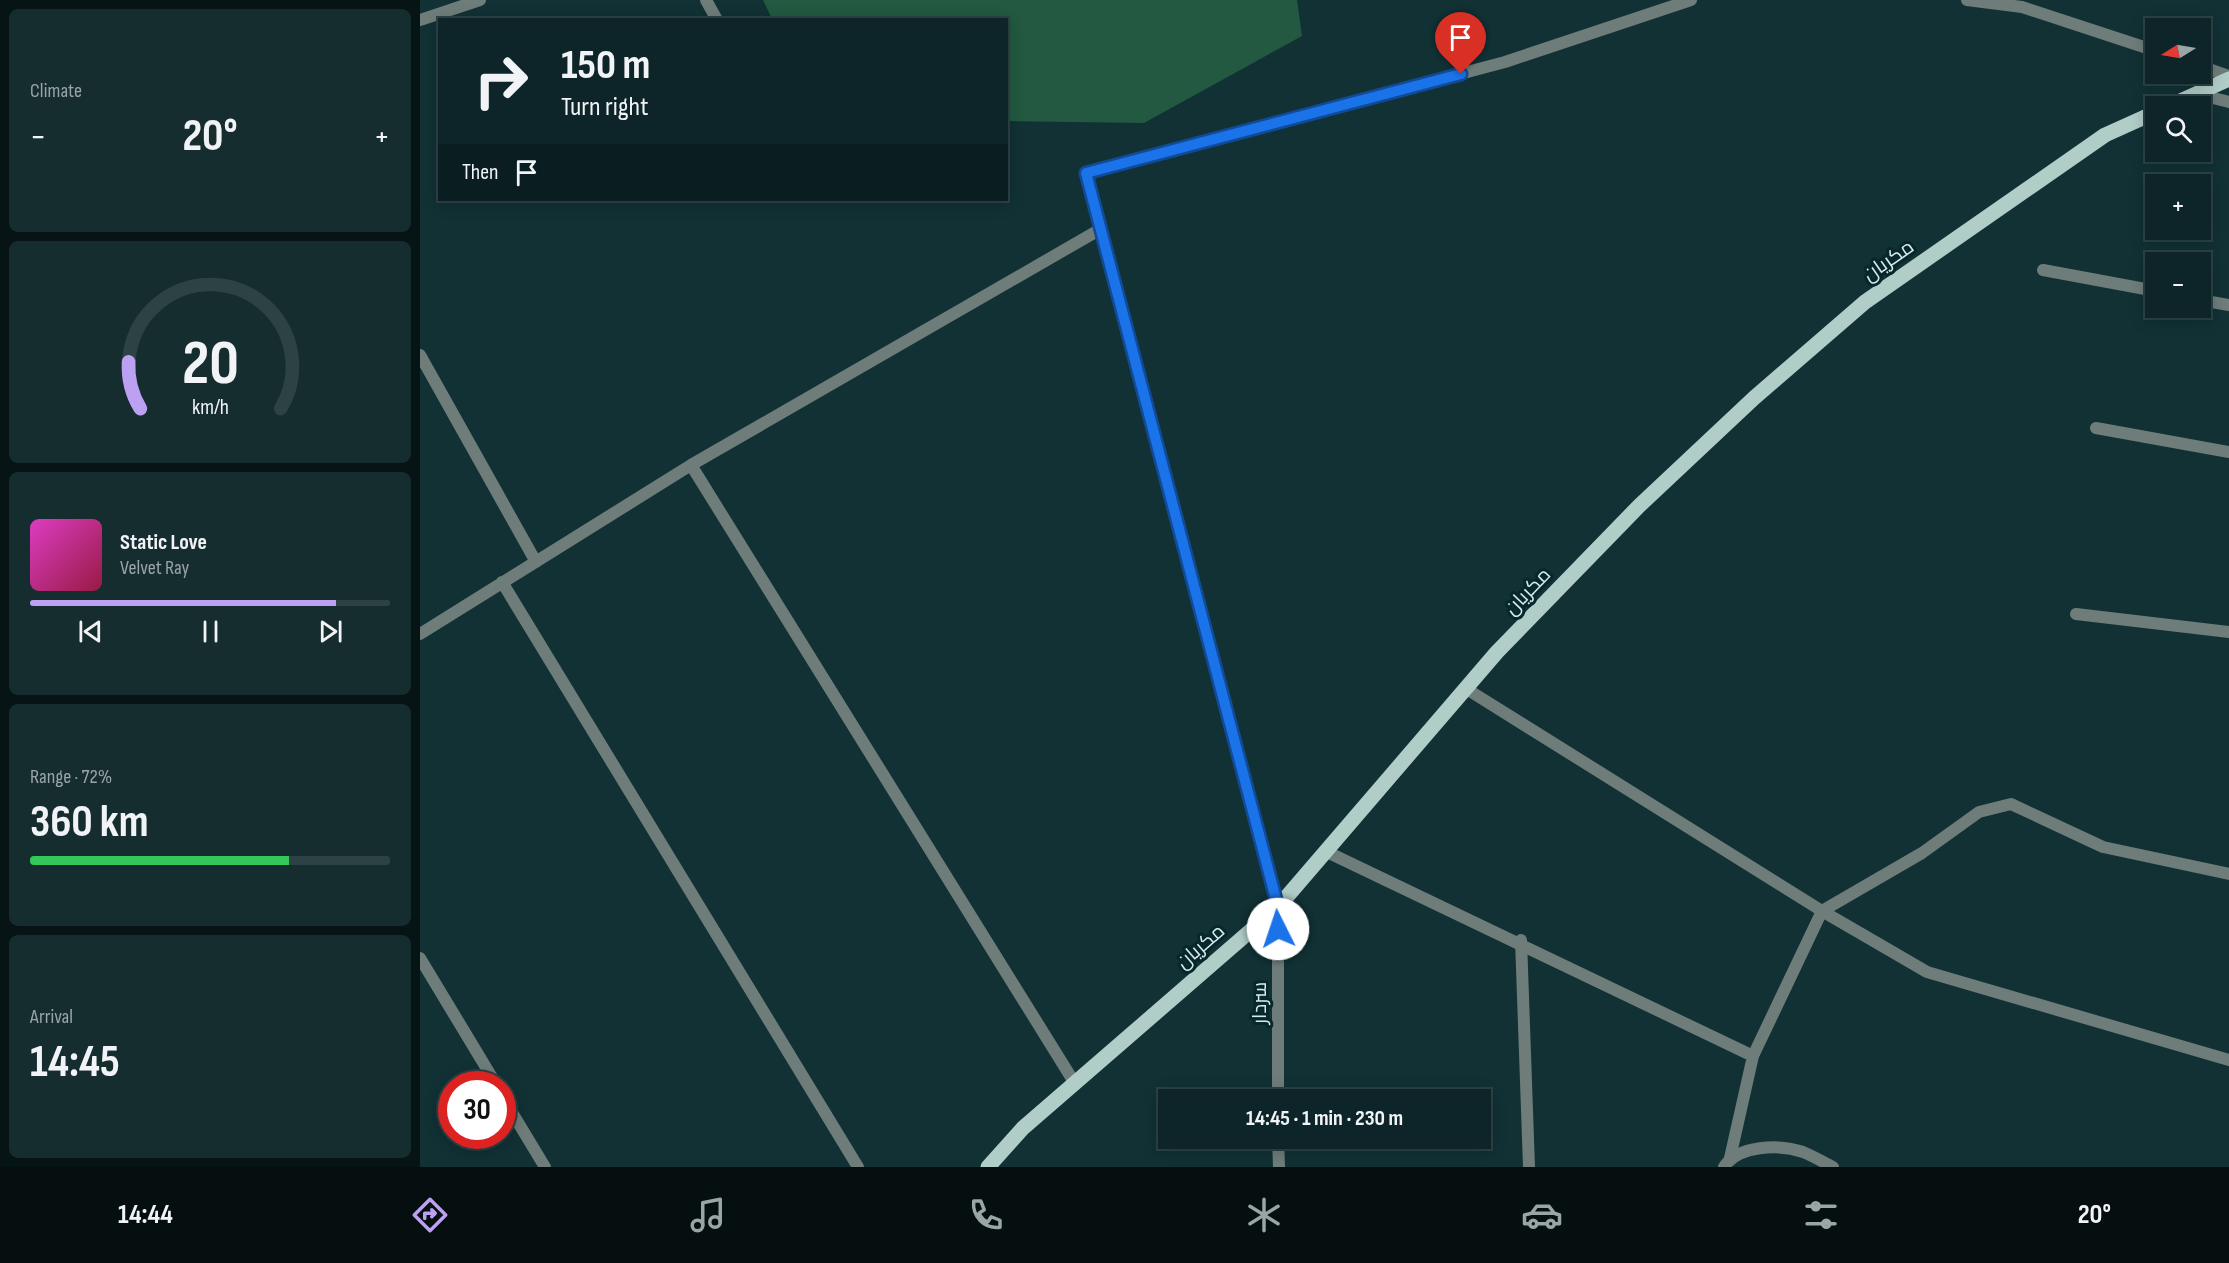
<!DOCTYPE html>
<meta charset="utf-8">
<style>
:root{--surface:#0d2528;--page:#162d30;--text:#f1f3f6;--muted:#9aa5a8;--line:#2d4245;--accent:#bca0f2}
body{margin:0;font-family:"Sofia Sans Condensed",Cairo,sans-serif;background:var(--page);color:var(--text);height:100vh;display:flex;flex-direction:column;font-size:22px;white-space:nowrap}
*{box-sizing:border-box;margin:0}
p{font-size:20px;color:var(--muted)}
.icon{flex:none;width:33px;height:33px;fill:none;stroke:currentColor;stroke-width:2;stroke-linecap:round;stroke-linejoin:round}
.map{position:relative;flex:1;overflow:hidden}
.side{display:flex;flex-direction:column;gap:9px;padding:9px;background:#071416;width:420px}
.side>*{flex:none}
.hud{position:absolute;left:18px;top:18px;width:570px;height:183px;border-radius:0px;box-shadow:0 3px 15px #0003,0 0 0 2px var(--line);background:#0d2528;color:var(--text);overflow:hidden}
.needle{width:39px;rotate:259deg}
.fabs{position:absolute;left:1725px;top:18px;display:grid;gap:12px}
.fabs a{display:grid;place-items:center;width:66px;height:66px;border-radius:0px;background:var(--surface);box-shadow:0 3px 15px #0003,0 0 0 2px var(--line);font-size:30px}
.speed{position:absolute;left:18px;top:1071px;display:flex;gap:12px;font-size:30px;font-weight:700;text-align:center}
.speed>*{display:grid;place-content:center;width:78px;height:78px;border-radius:50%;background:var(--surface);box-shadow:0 3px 15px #0003,0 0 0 2px var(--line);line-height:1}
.speed .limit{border:9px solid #d22;background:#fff;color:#111}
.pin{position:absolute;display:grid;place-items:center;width:51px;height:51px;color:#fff;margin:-62px -26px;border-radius:50% 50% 50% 0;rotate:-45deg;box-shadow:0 0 6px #0007}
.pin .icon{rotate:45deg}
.me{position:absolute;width:66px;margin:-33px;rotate:356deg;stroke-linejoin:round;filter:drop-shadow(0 0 4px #0008)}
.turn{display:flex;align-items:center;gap:21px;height:126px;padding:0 24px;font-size:27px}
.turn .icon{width:78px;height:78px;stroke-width:2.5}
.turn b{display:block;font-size:42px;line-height:51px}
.then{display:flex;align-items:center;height:57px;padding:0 24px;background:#0003;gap:12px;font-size:22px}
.big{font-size:45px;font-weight:700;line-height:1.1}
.side .widget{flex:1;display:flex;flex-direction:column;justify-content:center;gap:9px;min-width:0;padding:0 21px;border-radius:9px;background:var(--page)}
.side .dial{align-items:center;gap:0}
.dial svg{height:156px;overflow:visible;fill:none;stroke:var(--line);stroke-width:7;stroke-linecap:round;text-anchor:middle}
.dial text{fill:var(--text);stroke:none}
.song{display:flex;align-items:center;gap:18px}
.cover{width:72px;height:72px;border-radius:9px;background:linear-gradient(135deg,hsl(310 70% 55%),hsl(340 70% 35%))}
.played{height:6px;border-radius:3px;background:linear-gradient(90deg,var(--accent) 85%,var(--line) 85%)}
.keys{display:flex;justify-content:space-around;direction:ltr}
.heat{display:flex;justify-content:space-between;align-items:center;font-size:33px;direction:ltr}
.charge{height:9px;border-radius:4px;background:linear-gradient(90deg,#34c759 72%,var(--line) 0)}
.trip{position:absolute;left:738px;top:1089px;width:333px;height:60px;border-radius:0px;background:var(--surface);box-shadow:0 3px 15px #0003,0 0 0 2px var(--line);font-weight:700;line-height:60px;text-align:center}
.tabs{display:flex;height:96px;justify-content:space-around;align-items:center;background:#050f10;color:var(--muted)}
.tabs .icon{width:42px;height:42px}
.tabs .on{color:var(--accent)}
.tabs b{font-size:27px;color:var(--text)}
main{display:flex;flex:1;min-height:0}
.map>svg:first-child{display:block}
.green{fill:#225940}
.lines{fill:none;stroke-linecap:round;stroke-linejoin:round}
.minor{stroke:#6e7c7a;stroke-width:12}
.primary{stroke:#b0cdc8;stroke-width:15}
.route-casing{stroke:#114b97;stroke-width:15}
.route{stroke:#1a73e8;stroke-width:10}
.labels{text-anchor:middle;stroke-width:6;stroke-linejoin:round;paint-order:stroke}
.street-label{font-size:20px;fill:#d8eaeb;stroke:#06272b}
</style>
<main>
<section class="side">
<div class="widget"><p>Climate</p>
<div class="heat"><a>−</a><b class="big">20°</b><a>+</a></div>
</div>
<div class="widget dial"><svg viewBox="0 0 100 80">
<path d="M14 69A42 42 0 1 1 86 69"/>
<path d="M14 69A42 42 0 0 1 8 45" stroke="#bca0f2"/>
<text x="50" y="56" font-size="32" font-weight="700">20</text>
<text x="50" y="72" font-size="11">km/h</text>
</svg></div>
<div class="widget">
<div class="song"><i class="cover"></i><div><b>Static Love</b><p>Velvet Ray</p></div></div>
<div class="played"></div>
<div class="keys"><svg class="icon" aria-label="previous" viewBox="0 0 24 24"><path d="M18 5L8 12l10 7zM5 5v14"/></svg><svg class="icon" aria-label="pause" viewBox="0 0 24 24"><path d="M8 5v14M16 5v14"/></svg><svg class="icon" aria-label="next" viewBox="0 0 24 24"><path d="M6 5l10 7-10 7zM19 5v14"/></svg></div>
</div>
<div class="widget"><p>Range · 72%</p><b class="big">360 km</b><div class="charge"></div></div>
<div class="widget"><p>Arrival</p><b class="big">14:45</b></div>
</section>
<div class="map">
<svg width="1809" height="1167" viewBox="0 0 1809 1167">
<rect width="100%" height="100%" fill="#113135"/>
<path class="green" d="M 343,0 L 877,0 L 882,36 L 724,123 L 587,121 L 586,20 L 352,19 Z"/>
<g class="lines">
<path class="minor" d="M 286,0 L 297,20
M 1547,0 L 1602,7 L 1736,51
M 0,20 L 60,0
M 1780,66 L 1809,76
M 1777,94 L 1809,102
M 1623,270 L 1736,291
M 1780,300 L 1809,305
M 0,355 L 116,562
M 1676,428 L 1809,452
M 271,465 L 654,1082
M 82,582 L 438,1167
M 1656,614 L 1809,632
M 0,634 L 271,465 L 679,230
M 1045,688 L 1402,911 L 1507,972 L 1809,1060
M 905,851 L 1333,1056
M 1101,940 L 1109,1167
M 0,958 L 76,1084
M 82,1096 L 125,1167
M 858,1100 L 858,907 L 666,173 L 1085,62 L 1271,0
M 858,1138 L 859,1167
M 1310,1158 L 1333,1056 L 1402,911 L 1502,853 L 1559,812 L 1591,804 L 1683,847 L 1809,874
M 1304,1167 C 1318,1145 1359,1144 1383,1152 C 1393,1156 1403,1162 1413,1167"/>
<path class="primary" d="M 1749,106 L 1809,79
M 568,1167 L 603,1128 L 858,907 L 1077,652 L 1219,506 L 1334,398 L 1445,302 L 1685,135 L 1736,112"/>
</g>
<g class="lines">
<defs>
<path id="route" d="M 858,929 L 858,907 L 666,173 L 1041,74"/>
</defs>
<use href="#route" class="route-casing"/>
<use href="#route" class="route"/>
</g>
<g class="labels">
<g class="street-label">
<text transform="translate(1468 260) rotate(-35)" y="7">مکریان</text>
<text transform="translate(1107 591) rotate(-46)" y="7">مکریان</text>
<text transform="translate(780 946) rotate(-41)" y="7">مکریان</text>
<text transform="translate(839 1003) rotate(-90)" y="7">سردار</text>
</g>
</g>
</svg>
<div class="fabs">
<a><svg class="needle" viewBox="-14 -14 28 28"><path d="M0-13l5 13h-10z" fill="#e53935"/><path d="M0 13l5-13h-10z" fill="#9aa5a8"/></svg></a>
<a><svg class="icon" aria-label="search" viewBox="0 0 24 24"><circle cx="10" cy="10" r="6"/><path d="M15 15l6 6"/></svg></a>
<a>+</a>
<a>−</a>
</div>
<div class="speed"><div class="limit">30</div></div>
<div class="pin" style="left:1041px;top:74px;background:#d93025"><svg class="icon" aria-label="arrive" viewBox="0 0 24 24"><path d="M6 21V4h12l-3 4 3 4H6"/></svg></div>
<svg class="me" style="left:858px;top:929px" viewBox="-20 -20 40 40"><circle r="19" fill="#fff"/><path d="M0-13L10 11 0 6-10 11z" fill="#1a73e8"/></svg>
<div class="trip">14:45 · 1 min · 230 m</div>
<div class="hud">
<div class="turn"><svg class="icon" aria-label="right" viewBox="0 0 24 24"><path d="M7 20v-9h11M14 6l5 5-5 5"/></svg><div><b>150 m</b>Turn right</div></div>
<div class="then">Then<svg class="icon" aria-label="arrive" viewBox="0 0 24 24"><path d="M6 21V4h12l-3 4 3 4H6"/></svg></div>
</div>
</div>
</main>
<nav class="tabs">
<b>14:44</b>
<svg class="icon on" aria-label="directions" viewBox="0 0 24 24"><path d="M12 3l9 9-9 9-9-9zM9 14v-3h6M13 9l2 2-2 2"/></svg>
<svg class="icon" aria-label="music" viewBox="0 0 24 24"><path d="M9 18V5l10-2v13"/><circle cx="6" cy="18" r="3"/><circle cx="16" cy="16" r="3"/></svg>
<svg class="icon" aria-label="phone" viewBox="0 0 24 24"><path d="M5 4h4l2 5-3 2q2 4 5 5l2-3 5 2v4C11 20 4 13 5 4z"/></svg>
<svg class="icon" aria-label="climate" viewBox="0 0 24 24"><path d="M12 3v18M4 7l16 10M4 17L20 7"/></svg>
<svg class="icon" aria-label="car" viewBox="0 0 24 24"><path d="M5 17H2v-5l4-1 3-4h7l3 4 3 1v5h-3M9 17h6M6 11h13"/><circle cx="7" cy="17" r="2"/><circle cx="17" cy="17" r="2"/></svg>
<svg class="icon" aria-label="filters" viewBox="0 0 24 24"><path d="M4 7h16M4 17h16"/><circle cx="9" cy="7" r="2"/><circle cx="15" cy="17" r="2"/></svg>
<b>20°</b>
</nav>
